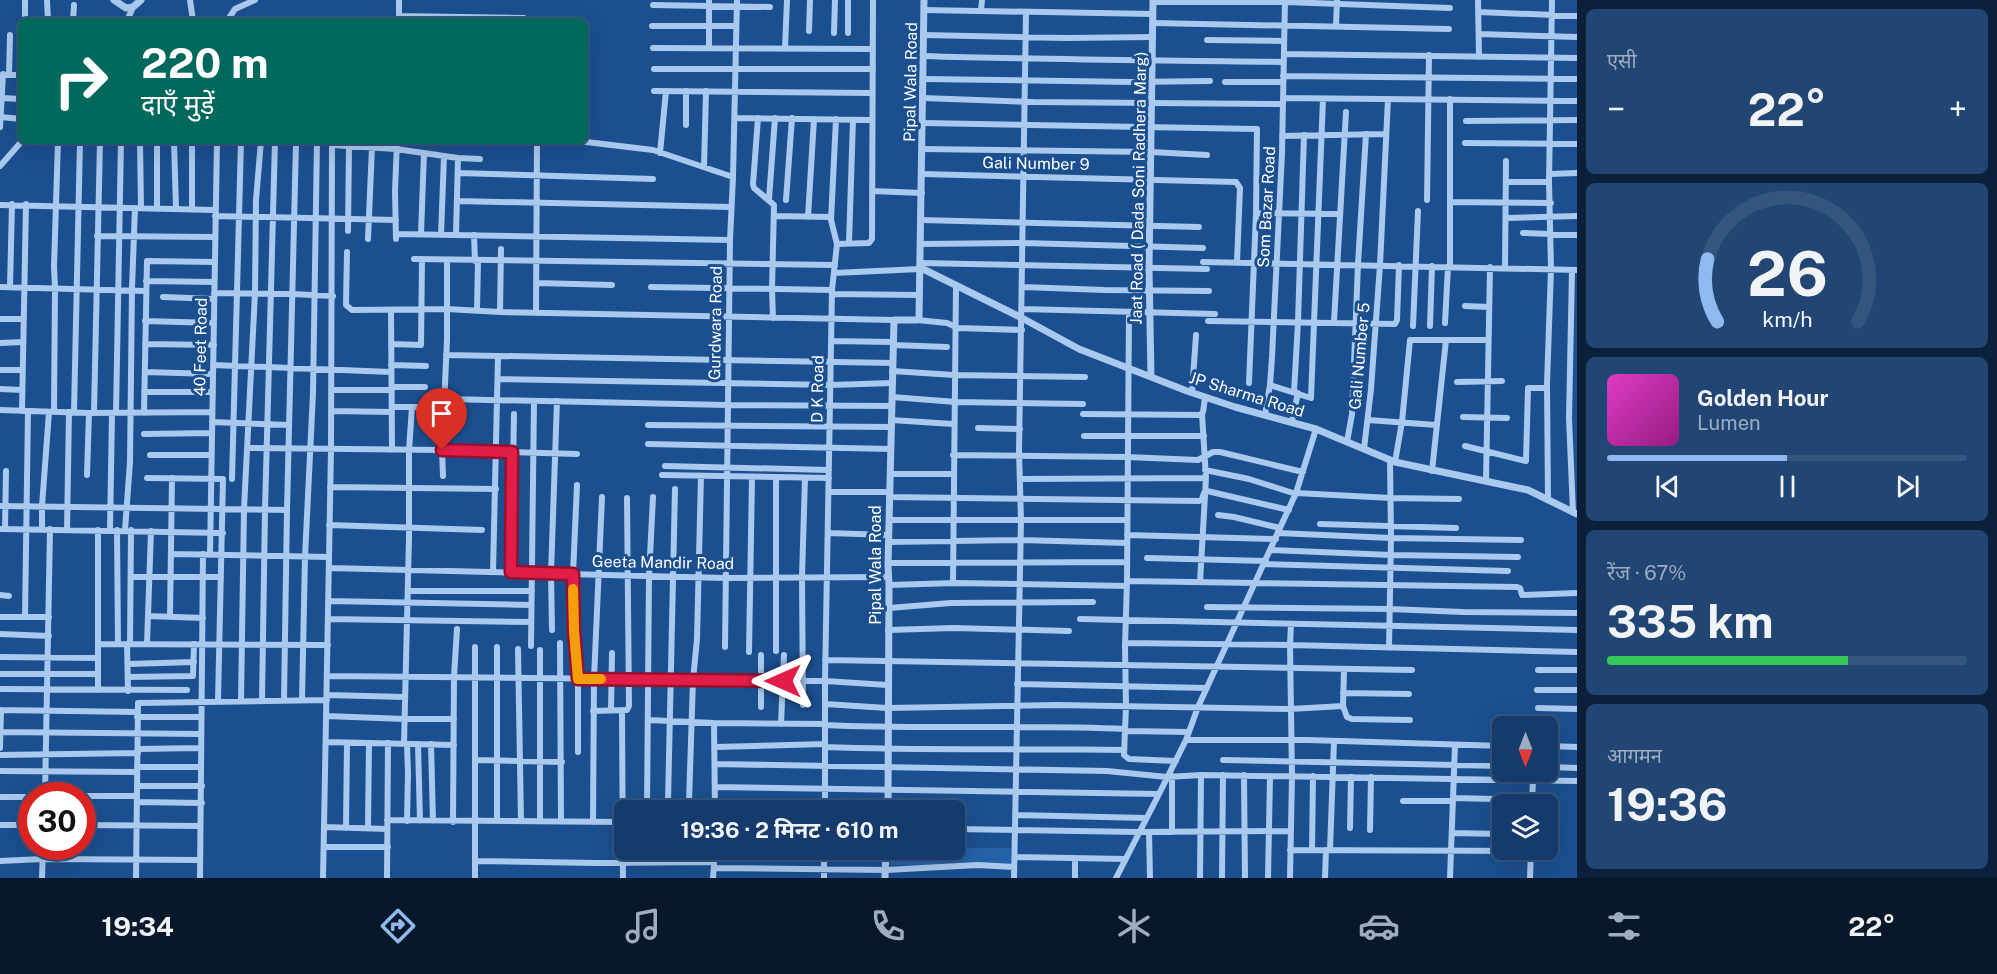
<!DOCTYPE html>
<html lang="hi">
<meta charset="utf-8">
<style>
:root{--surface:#143b6b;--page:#214673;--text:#f1f3f6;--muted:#9dadc1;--line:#33557e;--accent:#90b9f0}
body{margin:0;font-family:"Public Sans","Noto Sans Devanagari",sans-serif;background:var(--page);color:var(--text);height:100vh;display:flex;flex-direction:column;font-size:22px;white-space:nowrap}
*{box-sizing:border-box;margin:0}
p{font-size:20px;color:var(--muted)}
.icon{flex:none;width:33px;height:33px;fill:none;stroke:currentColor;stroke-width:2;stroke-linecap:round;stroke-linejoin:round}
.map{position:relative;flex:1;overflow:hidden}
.details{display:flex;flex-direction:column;gap:9px;padding:9px;background:#0b203b;width:420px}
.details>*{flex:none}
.hud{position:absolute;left:18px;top:18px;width:570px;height:126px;border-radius:9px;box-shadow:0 6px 24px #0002,0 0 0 2px var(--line);background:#00695c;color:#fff;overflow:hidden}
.needle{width:39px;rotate:180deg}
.buttons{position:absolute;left:1492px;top:716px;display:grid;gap:12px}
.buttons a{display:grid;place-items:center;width:66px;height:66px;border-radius:9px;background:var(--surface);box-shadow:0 6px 24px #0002,0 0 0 2px var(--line);font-size:30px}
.speed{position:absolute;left:18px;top:782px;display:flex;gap:12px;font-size:30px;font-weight:700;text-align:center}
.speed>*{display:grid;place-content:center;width:78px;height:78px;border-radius:50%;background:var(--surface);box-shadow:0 6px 24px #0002,0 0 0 2px var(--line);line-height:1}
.speed .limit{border:9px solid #d22;background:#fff;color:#111}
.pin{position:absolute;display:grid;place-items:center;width:51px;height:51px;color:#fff;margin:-62px -26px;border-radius:50% 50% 50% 0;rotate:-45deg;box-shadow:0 0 6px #0007}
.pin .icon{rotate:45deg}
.me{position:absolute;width:66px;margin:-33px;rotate:270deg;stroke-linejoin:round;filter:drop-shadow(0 0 4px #0008)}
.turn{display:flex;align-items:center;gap:21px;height:126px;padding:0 24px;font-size:27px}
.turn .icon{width:78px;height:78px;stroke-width:2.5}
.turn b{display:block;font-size:42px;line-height:51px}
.big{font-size:45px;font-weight:700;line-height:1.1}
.details .card{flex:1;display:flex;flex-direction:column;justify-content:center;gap:9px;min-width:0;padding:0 21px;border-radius:9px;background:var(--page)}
.details .dial{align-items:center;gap:0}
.dial svg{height:156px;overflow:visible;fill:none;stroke:var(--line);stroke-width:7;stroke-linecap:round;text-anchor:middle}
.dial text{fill:var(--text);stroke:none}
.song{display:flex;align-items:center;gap:18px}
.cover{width:72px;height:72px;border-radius:9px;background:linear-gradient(135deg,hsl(310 70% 55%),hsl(310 70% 35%))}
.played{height:6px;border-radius:3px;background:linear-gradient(90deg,var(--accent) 50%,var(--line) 50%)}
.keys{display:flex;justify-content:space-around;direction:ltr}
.heat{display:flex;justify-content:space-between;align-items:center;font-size:33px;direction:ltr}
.charge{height:9px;border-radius:4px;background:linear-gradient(90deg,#34c759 67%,var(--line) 0)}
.trip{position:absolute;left:614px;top:800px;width:351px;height:60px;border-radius:9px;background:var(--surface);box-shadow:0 6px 24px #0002,0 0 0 2px var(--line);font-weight:700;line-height:60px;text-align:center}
.menu{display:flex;height:96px;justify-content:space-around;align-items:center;background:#08182b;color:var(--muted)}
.menu .icon{width:42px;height:42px}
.menu .current{color:var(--accent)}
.menu b{font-size:27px;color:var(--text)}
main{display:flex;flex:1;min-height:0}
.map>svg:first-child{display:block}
.green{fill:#2461a8}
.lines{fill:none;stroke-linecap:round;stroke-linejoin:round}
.minor{stroke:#a9c9ee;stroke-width:6}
.tertiary{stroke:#a9c9ee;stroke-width:7}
.route-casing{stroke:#92132f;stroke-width:15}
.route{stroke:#e11d48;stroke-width:10}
.slow{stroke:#f59e0b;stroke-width:10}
.labels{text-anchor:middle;stroke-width:6;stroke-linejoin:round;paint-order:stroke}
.street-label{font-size:16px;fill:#fff;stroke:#1b4f8f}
</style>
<main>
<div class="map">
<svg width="1577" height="878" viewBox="0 0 1577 878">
<rect width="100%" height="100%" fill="#1b4f8f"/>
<path class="green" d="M 954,848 L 1011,848 L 1011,866 L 890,865 L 890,849 Z"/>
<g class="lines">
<path class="minor" d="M 47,0 L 48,21
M 190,0 L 193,21
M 399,0 L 399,21
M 709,0 L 709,48
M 1478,0 L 1479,57
M 1153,2 L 1285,2 L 1450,8
M 653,5 L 770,7
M 924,10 L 1153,14
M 981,11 L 982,0
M 1478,12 L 1577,16
M 399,16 L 524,18
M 25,21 L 25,0
M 73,21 L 74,5
M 127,21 L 133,7
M 227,21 L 235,9 L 255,0
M 1153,23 L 1449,29
M 652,26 L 736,26
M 1336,26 L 1337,1
M 809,31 L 810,0
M 834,33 L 835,0
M 848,33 L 848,0
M 1479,34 L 1577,37
M 923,35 L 1066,38 L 1153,37
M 1207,40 L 1284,41
M 653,48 L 873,49
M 785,48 L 787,0
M 1284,54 L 1577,58
M 923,56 C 1043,60 1163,60 1283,62
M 654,69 L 873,69
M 7,75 L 21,75
M 9,75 L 10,35
M 1283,76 L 1577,79
M 923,79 L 1132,82 L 1210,81
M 1225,82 L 1283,82
M 654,91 L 872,93
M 2,98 L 21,99
M 923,98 L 1033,102 L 1283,104
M 1283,98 L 1577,101
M 1450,99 L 1450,267
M 1,117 L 21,119
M 735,118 L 872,120
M 758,118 L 753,184 L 754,188 L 774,205 L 772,289 L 773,318
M 836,119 L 831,220 L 837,244
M 1466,121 L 1577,120
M 923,123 L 1257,129 L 1256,213 L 1249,383
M 686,125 L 686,91
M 0,127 L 3,74
M 1282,136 L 1385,134
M 140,141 L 141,208
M 174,141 L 176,209
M 192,141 L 192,210
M 332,141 L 331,450 L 324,827 L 387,829
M 578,141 L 653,150 L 733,177
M 1465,143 L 1577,144
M 332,145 L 396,149 L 458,158 L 480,159
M 922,149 L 1151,152 L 1207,155
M 660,153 L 666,91
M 0,166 L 22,141
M 704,167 L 706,91
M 458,173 L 653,179
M 922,174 L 1236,182 L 1240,188 L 1237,262
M 1550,174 L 1577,173
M 1506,182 L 1549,182
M 872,191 L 922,193
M 769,199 L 775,118
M 786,200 L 792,118
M 1427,200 L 1429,55
M 457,201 L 731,207
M 1450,202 L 1551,203
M 0,205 L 215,210
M 157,209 L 157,141
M 1256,213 L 1340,214
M 215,216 L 396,220
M 774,216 L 831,217
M 808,217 L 814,119
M 1506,218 L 1577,216
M 921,220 L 1199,227
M 348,231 L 349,146
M 1523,233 L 1577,235
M 396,234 L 730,240
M 421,234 L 424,153
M 441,235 L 444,156
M 456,235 L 458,158
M 474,235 L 475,261
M 97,236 L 215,237
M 368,239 L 372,147
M 396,239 L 395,191 L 397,141
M 849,243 L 853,120
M 921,244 L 1024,243 L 1203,248
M 347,252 L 346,305 L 352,310 L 447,309 L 500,312 L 894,320
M 414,259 L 835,265
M 1203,262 L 1577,270
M 921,263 L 1207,269
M 1505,268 L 1506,161
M 1572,270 L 1569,418 L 1573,512
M 834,273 L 920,269
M 146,281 L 214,282
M 537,283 L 612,285
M 0,287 L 145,291
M 10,287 L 12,204
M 651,287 L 832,290
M 1023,287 L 1104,290 L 1209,291
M 214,293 L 292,294 L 333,296
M 832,294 L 920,295
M 163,297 L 214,299
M 1465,306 L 1489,307
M 1022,309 L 1215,314
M 391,310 L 392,450
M 477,310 L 478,261
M 500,312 L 501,249
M 536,312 L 537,141
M 1129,313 L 1127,581 L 1125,646 L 1126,706 L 1124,755 L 1129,759 L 1176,761
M 0,319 L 23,319
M 917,320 L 947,323 L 958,328 L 1022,330
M 145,321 L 214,323
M 1208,321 L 1395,324 L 1397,320 L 1399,265
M 1334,322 L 1346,112
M 1445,323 L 1448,267
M 1413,326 L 1418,211
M 1430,326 L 1432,266
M 831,341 L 893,342
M 0,343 L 23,342
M 145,344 L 214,345
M 391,344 L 421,345 L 422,259
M 893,345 L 947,347
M 446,355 L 893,363
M 213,365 L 391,372
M 391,365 L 426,366
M 0,370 L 22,370
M 892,371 L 954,375 L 1085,377
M 145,372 L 213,374
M 498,379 L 831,385 L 892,383
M 1457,382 L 1502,381
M 1270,385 L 1311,398 L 1323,99
M 392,387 L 425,387
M 0,389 L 22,390
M 332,390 L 392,390
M 144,392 L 213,392
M 1294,392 L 1298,322 L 1304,135
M 1192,393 L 1196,335
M 892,397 L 956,402 L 1083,404
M 445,399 L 727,405 L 892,406
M 392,407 L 425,407
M 0,410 L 89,413 L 212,412
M 22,411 L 26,204
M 331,411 L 392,412
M 54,412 L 55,287 L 54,267 L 58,141
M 74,412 L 80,141
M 94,413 L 100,141
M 116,413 L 121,141
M 144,413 L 147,261 L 215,262
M 1083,414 L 1200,415 L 1203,412 L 1205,398
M 1265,415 L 1270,385 L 1272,357 L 1282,153 L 1285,0
M 1463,417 L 1507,418
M 891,420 L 953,424
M 1368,420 L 1436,425
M 1292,421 L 1298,393
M 212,422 L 289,425
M 648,425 L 891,427
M 978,428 L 1020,429
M 144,434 L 212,433
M 1084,436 L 1204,436
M 1347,442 L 1352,414 L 1358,264 L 1366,134
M 648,444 L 891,449
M 1465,446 L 1526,461 L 1528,388 L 1547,388
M 248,448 L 442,450 L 577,454
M 1364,449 L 1371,389 L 1380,265 L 1388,99
M 150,455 L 211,455
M 953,455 L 1127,457 L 1198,460 L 1213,452 L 1220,452 L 1303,472
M 1395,462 L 1402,422 L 1410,340 L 1488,340
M 665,466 L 829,470
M 1205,470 L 1249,479 L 1296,494
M 1432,471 L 1446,340
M 890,474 L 953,474
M 87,475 L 89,413
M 662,475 L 829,478
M 443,476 L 442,450 L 447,340 L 447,260
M 147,478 L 223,479 L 218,701
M 232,479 L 241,141
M 1020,479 L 1206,478
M 1486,481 L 1490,267
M 577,485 L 573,574 L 574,631 L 578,679 L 578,752
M 330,487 L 496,489
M 829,492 L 889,492
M 1296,493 L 1391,498 L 1459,499
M 889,497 L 1199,501 L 1202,499 L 1204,493 L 1207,491 L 1289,510
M 1548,500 L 1547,384 L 1551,269 L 1549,182 L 1552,0
M 0,506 L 287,510 L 284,700
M 287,510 L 296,143
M 1218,515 L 1234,517 L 1280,528
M 889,520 L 1126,520
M 1320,524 L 1456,528
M 329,525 L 482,530
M 0,529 L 223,533
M 5,529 L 6,471
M 42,529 L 42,506 L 49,412
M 67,530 L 69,412
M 110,530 L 112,413
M 117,530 L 118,644
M 125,530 L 130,462 L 132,288 L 135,208
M 828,533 L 888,535
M 1278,533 L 1391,538 L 1521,540
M 1127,535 L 1276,539
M 888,542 L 1020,540 L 1127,543
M 1271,550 L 1391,555 L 1518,557
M 172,554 L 329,557
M 210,554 L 217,141
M 1147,558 L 1266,561
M 888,563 L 1127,562
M 1264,564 L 1508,571
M 329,568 L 725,578 L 889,577
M 493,572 L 498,356
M 511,572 L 514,414
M 131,577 L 221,577
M 1127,581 L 1517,587 L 1520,588 L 1522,595 L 1577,593
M 1200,582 L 1206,478 L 1202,414
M 953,583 L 956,286
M 889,585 L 956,583 L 1127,586
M 408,591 L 532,591
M 0,595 L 9,596
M 328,601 L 531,605
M 1207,607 L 1390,609 L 1463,612 L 1577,613
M 889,608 L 951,603 L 1093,602
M 148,616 L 203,618
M 0,617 L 49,617
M 25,617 L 28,411
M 170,617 L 172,478
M 328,619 L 531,622
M 1080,619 L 1577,630
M 552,630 L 551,573 L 557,401
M 888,630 L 954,628 L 1069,631
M 0,634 L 49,636
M 560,643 L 561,822
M 1125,643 L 1290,645 L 1577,652
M 98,644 L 328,645
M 127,644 L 128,691
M 130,644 L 131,530
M 147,644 L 151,531
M 531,646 L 534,401
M 725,647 L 730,240 L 733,177 L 737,0
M 1389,648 L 1391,538 L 1390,460
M 518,649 L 521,821
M 540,650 L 540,821
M 776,651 L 776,478
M 749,652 L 752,477
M 761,655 L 761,707
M 0,657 L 98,658
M 825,660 L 1412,670
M 128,664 L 194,662
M 1538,670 L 1577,670
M 0,674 L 98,674
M 328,676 L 825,681 L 887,685
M 128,677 L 193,676 L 194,644
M 1017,684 L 1207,688
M 0,689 L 187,690
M 98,690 L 98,530
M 1537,690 L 1577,690
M 1343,693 L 1409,694
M 327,695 L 405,697
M 262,700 L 265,510 L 275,141
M 302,700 L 305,557 L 313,393 L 317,141
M 241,701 L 244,509 L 255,293 L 256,200 L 261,141
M 825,704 L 887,708 L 1057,705 L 1290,709 L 1343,706 L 1347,717 L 1352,719 L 1410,720
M 803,705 L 802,577 L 805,478
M 1343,706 L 1344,670
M 1538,708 L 1577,709
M 0,710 L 137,712
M 611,710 L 612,653
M 622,710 L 623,878
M 593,711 L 627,710 L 629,706 L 627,498
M 326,716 L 405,719 L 454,719
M 137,717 L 201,717
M 648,720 L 714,723 L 825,724
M 714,723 L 715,809
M 781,724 L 784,655
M 825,725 C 925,730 1025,724 1125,729
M 1125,731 L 1189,732
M 1,732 L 201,734
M 1186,740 L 1308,740 L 1503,746
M 326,742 L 454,745
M 404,744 L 409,538 L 409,450 L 412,407
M 407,744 L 408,773 L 407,821
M 418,744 L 420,821
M 431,744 L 433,821
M 1548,746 L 1577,747
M 715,747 L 825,744
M 825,747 C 924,751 1024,748 1124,750
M 0,748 L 1,710
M 138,749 L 200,748
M 0,755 L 138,753
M 475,760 L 562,762
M 1223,760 L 1503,766
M 715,764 L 1107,771 L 1167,777 L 1201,775 L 1577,781
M 137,767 L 200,767
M 1548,767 L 1577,768
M 0,771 L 137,772
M 1244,775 L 1245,878
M 1172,776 L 1172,832
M 137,786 L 202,786
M 715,787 L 1159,794 L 1186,740 L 1198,707 L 1296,493 L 1316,429
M 45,795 L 50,529
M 82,796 L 137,796
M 0,797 L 32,797
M 1453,798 L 1533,800
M 1403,801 L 1453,801
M 137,802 L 202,803
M 668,802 L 675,489
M 689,802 L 693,680 L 697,639 L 701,476
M 1532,804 L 1533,780
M 715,807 L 825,807
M 647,810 L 649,576 L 653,497
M 825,810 L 825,681 L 832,290 L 837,244 L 869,243 L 872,239 L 873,0
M 1016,815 L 1146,818
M 387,820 L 624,822
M 497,821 L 497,647
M 453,822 L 454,677 L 457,629
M 593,822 L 594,679 L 602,497
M 0,825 L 32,825
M 82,825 L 200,826
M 346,828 L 347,743
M 368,828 L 369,743
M 1350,828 L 1351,777
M 954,829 L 1138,832 L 1291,831
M 1370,830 L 1371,777
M 1149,832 L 1150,878
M 1452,833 L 1501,834 L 1501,799
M 324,847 L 388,847
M 1290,850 L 1531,851
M 1312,850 L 1313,776
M 1330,850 L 1334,741
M 714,851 L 824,850
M 1015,857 L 1125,859
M 1075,858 L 1075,878
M 0,861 L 43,859 L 200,860
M 475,861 L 596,863 L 714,862
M 646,861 L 646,849
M 714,868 L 886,870 L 978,865 L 1014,867
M 42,878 L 43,846
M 136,878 L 138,703 L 327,700
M 200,878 L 203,554
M 323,878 L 324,827
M 387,878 L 388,743
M 475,878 L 475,647
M 713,878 L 714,865
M 824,878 L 824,849
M 1014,878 L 1021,520 L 1019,451 L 1026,12
M 1116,878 L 1159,794
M 1200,878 L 1201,775
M 1222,878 L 1223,775
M 1268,878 L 1270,776
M 1290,878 L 1292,776 L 1290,645 L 1291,624
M 1325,878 L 1326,850
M 1450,878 L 1455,745
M 1530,878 L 1531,849"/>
<path class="tertiary" d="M 114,0 L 126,8 L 133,7 L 141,0
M 921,268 L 1022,318 L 1079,349 L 1187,391 L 1235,407 L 1316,429 L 1395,462 L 1528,490 L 1577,514
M 1151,377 L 1149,267 L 1153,0
M 888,810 L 889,585 L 888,565 L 894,320 L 917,320 L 919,318 L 924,0
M 885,878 L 886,849"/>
</g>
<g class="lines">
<defs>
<path id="route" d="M 442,450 L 512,452 L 511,572 L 573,574 L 574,631 L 578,679 L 783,681"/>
</defs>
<use href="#route" class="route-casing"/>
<use href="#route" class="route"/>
<path class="slow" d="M 573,589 L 574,631 L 578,679 L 601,679"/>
</g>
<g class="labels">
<g class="street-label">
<text transform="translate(910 82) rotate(-89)" y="6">Pipal Wala Road</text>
<text transform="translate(1036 163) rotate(1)" y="6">Gali Number 9</text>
<text transform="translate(1138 188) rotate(-89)" y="6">Jaat Road ( Dada Soni Radhera Marg)</text>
<text transform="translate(1266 207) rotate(-87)" y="6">Som Bazar Road</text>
<text transform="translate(715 323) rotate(-89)" y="6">Gurdwara Road</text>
<text transform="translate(200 347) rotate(-89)" y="6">40 Feet Road</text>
<text transform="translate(1359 356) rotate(-85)" y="6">Gali Number 5</text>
<text transform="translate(817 389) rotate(-89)" y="6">D K Road</text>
<text transform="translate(1247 394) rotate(17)" y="6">JP Sharma Road</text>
<text transform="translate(663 562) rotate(1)" y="6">Geeta Mandir Road</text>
<text transform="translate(875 565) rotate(-90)" y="6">Pipal Wala Road</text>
</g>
</g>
</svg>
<div class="buttons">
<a><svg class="needle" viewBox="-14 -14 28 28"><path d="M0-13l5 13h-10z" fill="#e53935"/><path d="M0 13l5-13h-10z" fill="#9dadc1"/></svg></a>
<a><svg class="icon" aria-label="layers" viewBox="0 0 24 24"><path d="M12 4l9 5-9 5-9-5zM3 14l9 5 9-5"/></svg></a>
</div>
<div class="speed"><div class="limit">30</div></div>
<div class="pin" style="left:442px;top:450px;background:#d93025"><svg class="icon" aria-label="arrive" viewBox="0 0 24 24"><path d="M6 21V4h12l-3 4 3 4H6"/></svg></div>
<svg class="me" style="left:783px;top:681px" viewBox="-20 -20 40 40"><path d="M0-17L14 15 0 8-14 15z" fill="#e11d48" stroke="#fff" stroke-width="4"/></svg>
<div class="trip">19:36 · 2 मिनट · 610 m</div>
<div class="hud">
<div class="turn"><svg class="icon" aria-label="right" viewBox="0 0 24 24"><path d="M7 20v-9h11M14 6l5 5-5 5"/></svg><div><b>220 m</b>दाएँ मुड़ें</div></div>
</div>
</div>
<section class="details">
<div class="card"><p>एसी</p>
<div class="heat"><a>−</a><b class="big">22°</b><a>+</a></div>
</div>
<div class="card dial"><svg viewBox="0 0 100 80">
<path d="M14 69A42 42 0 1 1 86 69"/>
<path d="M14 69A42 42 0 0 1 9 37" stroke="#90b9f0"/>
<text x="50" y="56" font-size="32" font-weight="700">26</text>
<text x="50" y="72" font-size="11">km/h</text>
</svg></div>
<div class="card">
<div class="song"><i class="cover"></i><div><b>Golden Hour</b><p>Lumen</p></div></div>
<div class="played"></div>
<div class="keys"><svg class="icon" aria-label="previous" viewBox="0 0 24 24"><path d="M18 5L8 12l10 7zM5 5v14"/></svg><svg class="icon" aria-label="pause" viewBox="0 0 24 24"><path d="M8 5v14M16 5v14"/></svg><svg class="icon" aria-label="next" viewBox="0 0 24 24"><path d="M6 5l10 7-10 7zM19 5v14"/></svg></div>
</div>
<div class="card"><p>रेंज · 67%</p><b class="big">335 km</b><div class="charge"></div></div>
<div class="card"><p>आगमन</p><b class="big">19:36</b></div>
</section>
</main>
<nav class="menu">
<b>19:34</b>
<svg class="icon current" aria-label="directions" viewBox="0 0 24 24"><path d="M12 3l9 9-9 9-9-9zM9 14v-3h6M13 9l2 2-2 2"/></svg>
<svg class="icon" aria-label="music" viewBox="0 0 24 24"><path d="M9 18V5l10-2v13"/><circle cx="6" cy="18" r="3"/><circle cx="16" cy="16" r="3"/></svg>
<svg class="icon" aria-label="phone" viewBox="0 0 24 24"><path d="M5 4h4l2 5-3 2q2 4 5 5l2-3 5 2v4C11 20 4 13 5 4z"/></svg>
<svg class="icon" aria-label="climate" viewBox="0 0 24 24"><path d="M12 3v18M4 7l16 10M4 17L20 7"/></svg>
<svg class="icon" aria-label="car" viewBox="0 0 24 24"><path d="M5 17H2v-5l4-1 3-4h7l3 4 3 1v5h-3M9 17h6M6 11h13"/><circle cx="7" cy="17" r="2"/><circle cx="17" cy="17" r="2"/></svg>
<svg class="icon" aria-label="filters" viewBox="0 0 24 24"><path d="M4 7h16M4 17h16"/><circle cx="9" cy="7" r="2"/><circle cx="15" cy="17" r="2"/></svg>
<b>22°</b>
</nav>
